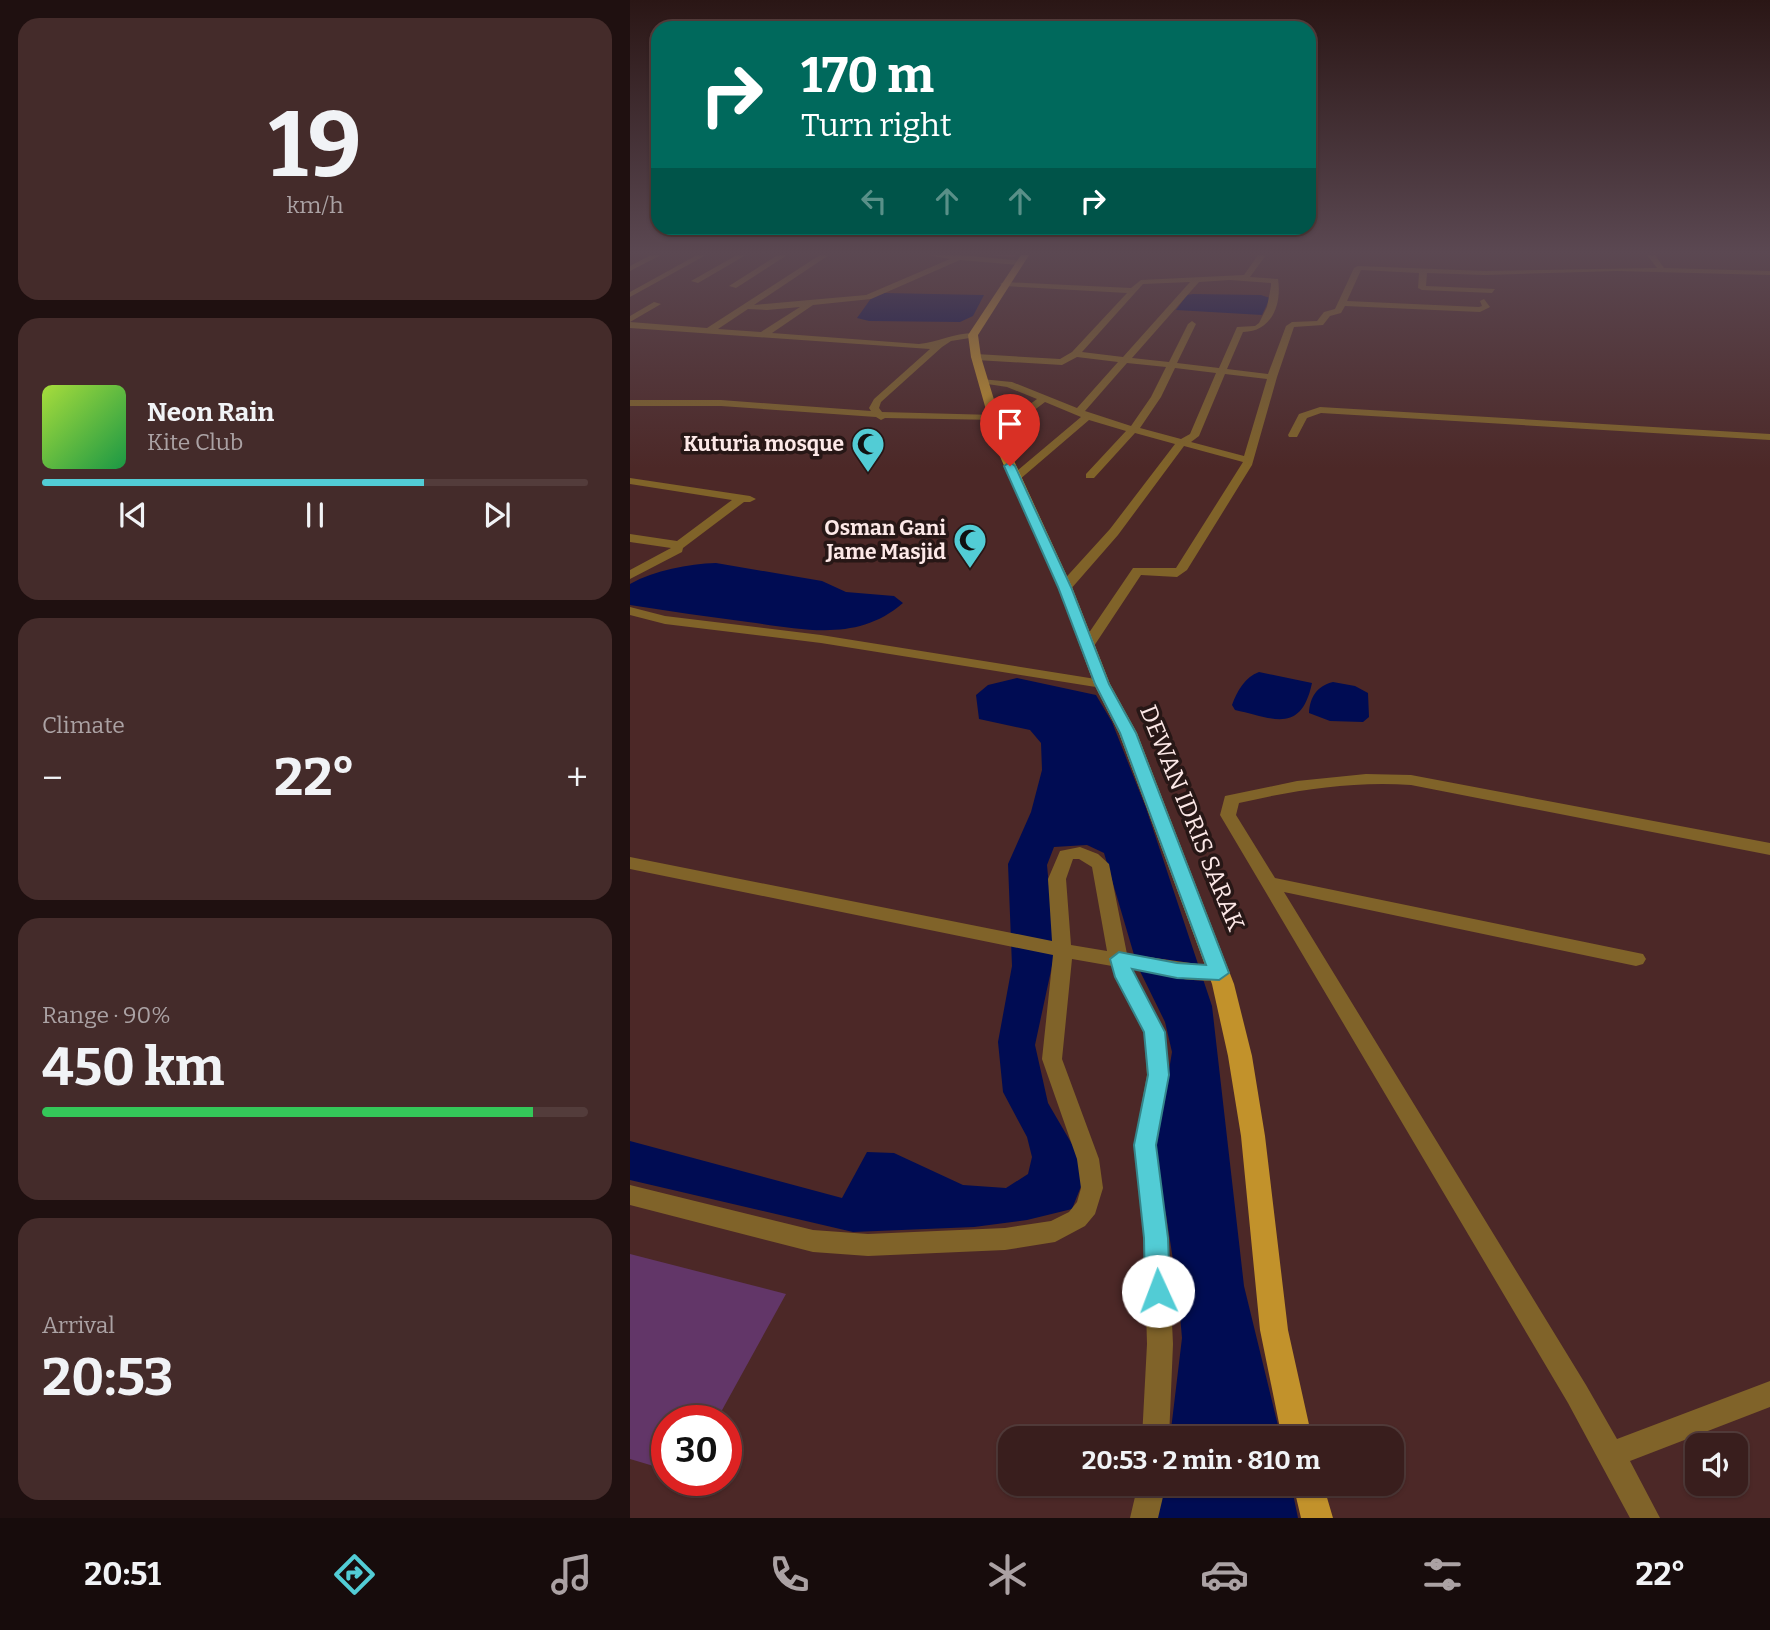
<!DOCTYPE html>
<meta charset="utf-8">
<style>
:root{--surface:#391e1d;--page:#442b2a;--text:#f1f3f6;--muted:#aba2a4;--line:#533c3b;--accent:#52ccd5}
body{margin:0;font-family:Bitter,serif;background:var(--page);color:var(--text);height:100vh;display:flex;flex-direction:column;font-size:26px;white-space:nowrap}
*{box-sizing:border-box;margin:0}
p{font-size:23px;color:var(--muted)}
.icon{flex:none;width:38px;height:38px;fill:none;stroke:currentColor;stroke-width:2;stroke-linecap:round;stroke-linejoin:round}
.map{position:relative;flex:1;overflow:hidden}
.details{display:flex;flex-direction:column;gap:18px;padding:18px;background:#1f1010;width:630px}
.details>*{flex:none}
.banner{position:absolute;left:21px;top:21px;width:665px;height:214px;border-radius:21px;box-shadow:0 2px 5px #0004,0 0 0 2px var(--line);background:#00695c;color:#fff;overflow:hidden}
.fabs{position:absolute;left:1055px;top:1433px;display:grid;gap:14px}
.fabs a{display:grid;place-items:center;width:63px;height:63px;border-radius:14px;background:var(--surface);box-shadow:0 2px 5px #0004,0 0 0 2px var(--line);font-size:35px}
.speed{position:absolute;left:21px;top:1405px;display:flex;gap:14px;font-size:35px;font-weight:700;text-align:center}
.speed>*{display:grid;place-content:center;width:91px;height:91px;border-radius:50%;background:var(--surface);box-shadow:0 2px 5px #0004,0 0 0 2px var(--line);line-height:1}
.speed .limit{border:10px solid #d22;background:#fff;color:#111}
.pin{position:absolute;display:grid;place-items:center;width:60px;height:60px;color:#fff;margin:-72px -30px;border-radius:50% 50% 50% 0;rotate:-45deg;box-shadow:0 0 7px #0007}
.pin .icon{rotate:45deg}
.me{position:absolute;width:77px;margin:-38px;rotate:358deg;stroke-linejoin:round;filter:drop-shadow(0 0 5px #0008)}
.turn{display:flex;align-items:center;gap:24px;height:147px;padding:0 35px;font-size:32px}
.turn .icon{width:91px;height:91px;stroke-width:2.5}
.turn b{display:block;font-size:49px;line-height:60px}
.lanes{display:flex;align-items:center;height:66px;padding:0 35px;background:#0003;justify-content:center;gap:35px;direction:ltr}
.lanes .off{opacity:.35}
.big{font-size:52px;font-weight:700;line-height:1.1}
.details .widget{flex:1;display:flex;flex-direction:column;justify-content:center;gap:10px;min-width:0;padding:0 24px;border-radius:21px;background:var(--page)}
.details .dial{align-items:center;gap:0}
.dial b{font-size:91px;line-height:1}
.song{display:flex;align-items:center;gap:21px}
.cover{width:84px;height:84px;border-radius:10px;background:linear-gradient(135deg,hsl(80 70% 55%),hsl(140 70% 35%))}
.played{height:7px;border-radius:4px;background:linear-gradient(90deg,var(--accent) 70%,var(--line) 70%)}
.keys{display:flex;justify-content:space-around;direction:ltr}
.heat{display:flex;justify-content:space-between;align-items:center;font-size:38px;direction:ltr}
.charge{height:10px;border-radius:5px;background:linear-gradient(90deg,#34c759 90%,var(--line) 0)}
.trip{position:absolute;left:368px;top:1426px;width:406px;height:70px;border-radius:21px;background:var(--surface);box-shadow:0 2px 5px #0004,0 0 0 2px var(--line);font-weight:700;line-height:70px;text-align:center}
.menu{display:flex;height:112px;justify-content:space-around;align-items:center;background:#170c0c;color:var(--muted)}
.menu .icon{width:49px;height:49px}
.menu .current{color:var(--accent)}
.menu b{font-size:32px;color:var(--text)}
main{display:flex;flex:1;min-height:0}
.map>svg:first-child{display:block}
.green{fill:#623668}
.water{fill:#000c53}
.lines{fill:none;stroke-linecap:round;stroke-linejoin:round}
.minor{fill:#806329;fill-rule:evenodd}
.major{fill:#c2922b;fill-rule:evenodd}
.wall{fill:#83334d}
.route{fill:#52ccd5;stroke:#35858a;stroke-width:2}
.labels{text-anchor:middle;stroke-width:7;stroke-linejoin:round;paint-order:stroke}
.far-poi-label{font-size:21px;font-weight:bold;fill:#fce8e7;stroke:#271716;text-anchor:end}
.street-label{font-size:24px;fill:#fce8e7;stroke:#271716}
</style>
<main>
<section class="details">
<div class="widget dial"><b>19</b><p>km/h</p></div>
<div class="widget">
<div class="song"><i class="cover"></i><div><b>Neon Rain</b><p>Kite Club</p></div></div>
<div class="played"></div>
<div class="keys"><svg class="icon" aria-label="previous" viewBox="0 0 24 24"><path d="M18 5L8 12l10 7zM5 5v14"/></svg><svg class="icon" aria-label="pause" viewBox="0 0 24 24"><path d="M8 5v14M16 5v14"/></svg><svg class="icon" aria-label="next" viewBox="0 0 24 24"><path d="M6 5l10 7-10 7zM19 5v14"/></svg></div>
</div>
<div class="widget"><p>Climate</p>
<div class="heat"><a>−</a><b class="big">22°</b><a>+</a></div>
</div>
<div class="widget"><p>Range · 90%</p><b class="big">450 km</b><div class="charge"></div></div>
<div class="widget"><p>Arrival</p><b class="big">20:53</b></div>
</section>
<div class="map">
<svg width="1140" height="1518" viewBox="0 0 1140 1518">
<rect width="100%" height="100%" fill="#4c2827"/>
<path class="green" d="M 0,1254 L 156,1294 L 86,1421 L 37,1421 L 37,1470 L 0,1459 Z"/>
<path class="water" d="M 254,293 L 354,295 L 343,316 L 330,322 L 239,321 L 227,318 L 242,297 Z
M 563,294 L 631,295 L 640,298 L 632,315 L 546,310 L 557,295 Z
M 86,563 L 192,581 L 216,592 L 264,596 L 273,603 C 227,643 173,629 118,622 C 79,617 39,611 0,605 L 0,584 C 25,570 58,564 86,563 Z
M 629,672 L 682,683 C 671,735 642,718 605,710 L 602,705 C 607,691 615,677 629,672 Z
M 387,678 L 466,695 L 482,722 L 516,808 L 582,1006 L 614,1286 L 651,1438 L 540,1438 L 552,1338 L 548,1293 L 536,1214 L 523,1168 L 542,1052 L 535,1022 L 507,965 L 474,853 L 457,845 L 424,847 L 417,865 L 425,952 L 405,1045 L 418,1103 L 446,1151 L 452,1184 L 442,1209 L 397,1220 L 344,1227 L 223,1232 L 0,1180 L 0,1141 L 212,1198 L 237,1152 L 264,1153 L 333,1185 L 376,1188 L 398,1174 L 402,1157 L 397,1137 L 373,1092 L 368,1042 L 382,966 L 378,864 L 401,812 L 412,770 L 411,743 L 400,730 L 349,719 L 346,695 L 358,685 Z
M 703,682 L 725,686 L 738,693 L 739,717 L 733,722 L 700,721 L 679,713 C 680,697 687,686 703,682 Z
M 534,1484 L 661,1484 L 668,1518 L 524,1518 Z"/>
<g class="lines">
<path class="minor" d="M 21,255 L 31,255 L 0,271 L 0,266 Z
M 67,255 L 76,255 L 0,297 L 0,292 Z
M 107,255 L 116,255 L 68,283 L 61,281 Z
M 148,255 L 157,255 L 106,288 L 99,286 Z
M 190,255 L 199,255 L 124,305 L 236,295 L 320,259 L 298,255 L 331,255 L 392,261 L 389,265 L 330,260 L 241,299 L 183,305 L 142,333 L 289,344 C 309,342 326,332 346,333 L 346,337 L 321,341 L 312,347 L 251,402 L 249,408 L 252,412 L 365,415 L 370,418 L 369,420 L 255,418 L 251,420 L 246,417 L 91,406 L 0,406 L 0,400 L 91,400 L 241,411 L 239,408 L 244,399 L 300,349 L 0,328 L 0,322 L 77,328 ZM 170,307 L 131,332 L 88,329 L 118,309 L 137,310 Z
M 628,255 L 636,255 L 620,277 L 648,279 C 652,304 642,332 613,332 L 597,369 L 638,374 L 656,326 L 662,322 L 687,321 L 694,312 L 705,309 L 724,268 L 728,266 L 855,271 L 1027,268 L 1017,255 L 1025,255 L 1034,268 L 1140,271 L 1140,275 L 987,271 L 855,275 L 797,273 L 796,286 L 865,289 L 862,293 L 792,290 L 788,288 L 789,273 L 731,270 L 717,301 L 849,307 L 852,306 L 850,301 L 854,299 L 860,307 L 850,312 L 715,306 L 711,313 L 700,316 L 693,325 L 664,327 L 647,377 L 622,465 L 557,570 L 547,577 L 511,575 L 462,649 L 452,649 L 450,646 L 503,568 L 546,568 L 613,462 L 554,446 L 488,535 L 440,590 L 430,590 L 430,584 L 480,529 L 545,444 L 505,433 L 464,478 L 456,478 L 456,474 L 496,431 L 459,420 L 389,480 L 381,480 L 381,476 L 451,417 L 415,402 L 373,434 L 365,434 L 365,430 L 407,399 L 377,387 L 351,383 L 351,379 L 382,382 L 447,408 L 488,362 L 447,357 L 432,365 L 346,360 L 341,357 L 346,354 L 430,359 L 442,352 L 497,293 L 374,286 L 370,284 L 374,282 L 501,288 L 511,280 L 614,275 ZM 600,280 L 641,283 L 641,286 L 637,307 L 629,323 L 625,326 L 607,327 L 589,368 L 547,363 L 566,324 L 562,321 L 558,324 L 539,362 L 502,358 L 569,282 ZM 560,282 L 493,357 L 452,352 L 513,284 ZM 497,363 L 536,367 L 521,397 L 501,426 L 455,411 ZM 545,368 L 586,373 L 560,434 L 551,439 L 510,428 L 531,397 ZM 595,374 L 637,379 L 614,456 L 561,442 L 569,436 Z
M 24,302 L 31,304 L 0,322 L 0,316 Z
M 690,407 L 1140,434 L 1140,440 L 691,413 L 677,418 L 667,437 L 659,437 L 658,435 L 669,414 Z
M 0,478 L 120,496 L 126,499 L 120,502 L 114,502 L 53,548 L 52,552 L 0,579 L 0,570 L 41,548 L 0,542 L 0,534 L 47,541 L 102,500 L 0,484 Z
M 0,607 L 35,616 L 191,635 L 472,680 L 479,684 L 472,688 L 191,643 L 35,624 L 0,615 Z
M 736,774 L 781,775 L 1140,843 L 1140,855 L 781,785 C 722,781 666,790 609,803 L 606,815 L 645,878 L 1013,954 L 1016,959 L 1013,964 L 1006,966 L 654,892 L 956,1385 L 987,1439 L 1140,1381 L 1140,1407 L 1000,1461 L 1030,1518 L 1000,1518 L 938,1403 L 590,815 L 595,796 L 667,781 Z
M 450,847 L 468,854 L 479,864 L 497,954 L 596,968 L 599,973 L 596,978 C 571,986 528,974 502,969 L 534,1032 L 539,1075 L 526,1145 L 538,1238 L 543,1344 L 539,1438 L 512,1438 L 517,1344 L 514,1238 L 504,1145 L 517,1075 L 514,1032 L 482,966 L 442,959 L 432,1059 L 469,1159 L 473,1188 L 465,1214 L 455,1226 L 425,1242 L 375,1250 L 238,1256 L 183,1252 L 0,1205 L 0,1185 L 183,1230 L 238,1234 L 375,1228 L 421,1221 L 439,1212 L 447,1202 L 451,1188 L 447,1159 L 412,1059 L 423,955 L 0,869 L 0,857 L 422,941 L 418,879 L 430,851 ZM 443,859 L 449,859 L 462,867 L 477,951 L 441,945 L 436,879 Z
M 508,1484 L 536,1484 L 528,1518 L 500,1518 Z"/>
<path class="major" d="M 391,255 L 399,255 L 348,335 L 351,357 L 380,452 L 442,587 L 480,684 L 507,733 L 604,984 L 622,1056 L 635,1136 L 658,1330 L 682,1438 L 652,1438 L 630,1330 L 611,1136 L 598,1056 L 582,984 L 489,733 L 464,684 L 428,587 L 368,452 L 341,357 L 338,335 Z
M 663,1484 L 693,1484 L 703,1518 L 671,1518 Z"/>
</g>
<path class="wall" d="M 356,255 L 387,255 L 383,257 Z"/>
<linearGradient id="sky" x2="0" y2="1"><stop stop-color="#2a1615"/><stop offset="0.54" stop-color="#5b4852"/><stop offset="1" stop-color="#5b4852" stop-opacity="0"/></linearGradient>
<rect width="1140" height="468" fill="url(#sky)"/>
<path class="route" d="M 380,462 L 385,466 L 441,587 L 479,684 L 506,733 L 599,973 L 589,980 L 547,978 L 502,969 L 535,1032 L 539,1075 L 526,1145 L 538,1238 L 540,1291 L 537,1299 L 528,1303 L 519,1299 L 515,1291 L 514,1238 L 504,1145 L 518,1075 L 514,1032 L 485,977 L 480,959 L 489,952 L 547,963 L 576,965 L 490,733 L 465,684 L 428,587 L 374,466 Z"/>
<defs>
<symbol id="mosque-pin" viewBox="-11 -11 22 30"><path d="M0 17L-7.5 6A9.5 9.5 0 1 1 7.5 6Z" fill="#52ccd5" stroke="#271716"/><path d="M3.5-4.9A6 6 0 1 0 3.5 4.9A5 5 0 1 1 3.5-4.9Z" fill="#111"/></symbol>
</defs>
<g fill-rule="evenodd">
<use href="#mosque-pin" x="219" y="425" width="38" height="52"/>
<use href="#mosque-pin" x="321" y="521" width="38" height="52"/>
</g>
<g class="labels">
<g class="far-poi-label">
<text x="214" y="451">Kuturia mosque</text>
<text x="316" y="535">Osman Gani<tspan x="316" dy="24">Jame Masjid</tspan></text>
</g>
<g class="street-label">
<text transform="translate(562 818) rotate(68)" y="8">DEWAN IDRIS SARAK</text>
</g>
</g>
</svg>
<div class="fabs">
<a><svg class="icon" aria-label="sound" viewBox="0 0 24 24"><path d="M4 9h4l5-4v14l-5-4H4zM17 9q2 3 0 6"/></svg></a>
</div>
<div class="speed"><div class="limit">30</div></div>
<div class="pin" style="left:380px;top:466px;background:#d93025"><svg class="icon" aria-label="arrive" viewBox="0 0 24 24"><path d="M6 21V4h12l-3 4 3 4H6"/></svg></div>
<svg class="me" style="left:528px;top:1291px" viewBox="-20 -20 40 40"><circle r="19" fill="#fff"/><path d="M0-13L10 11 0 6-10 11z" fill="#52ccd5"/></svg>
<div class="trip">20:53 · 2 min · 810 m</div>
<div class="banner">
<div class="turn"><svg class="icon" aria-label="right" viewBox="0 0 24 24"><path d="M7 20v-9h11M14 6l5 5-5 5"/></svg><div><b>170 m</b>Turn right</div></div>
<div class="lanes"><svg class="icon off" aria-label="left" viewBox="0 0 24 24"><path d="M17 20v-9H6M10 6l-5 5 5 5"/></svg><svg class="icon off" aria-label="ahead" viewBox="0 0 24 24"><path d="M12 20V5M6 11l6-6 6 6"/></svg><svg class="icon off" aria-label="ahead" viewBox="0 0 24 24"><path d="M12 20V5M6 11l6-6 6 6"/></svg><svg class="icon" aria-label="right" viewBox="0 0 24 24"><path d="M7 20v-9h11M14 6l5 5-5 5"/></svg></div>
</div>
</div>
</main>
<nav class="menu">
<b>20:51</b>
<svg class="icon current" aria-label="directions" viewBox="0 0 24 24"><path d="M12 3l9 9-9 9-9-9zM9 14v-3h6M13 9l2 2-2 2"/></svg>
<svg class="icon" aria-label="music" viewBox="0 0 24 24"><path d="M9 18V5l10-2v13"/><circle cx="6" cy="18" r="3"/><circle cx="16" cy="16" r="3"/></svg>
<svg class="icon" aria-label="phone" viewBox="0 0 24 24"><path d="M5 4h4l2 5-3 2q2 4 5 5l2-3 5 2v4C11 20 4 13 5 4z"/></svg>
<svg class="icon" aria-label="climate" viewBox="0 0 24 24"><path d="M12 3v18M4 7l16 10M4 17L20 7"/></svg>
<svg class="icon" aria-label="car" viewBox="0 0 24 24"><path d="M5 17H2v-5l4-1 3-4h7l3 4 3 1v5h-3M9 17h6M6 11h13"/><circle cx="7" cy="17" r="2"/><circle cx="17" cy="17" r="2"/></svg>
<svg class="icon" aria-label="filters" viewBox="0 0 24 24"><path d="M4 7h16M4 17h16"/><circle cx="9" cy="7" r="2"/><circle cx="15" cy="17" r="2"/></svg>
<b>22°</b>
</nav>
